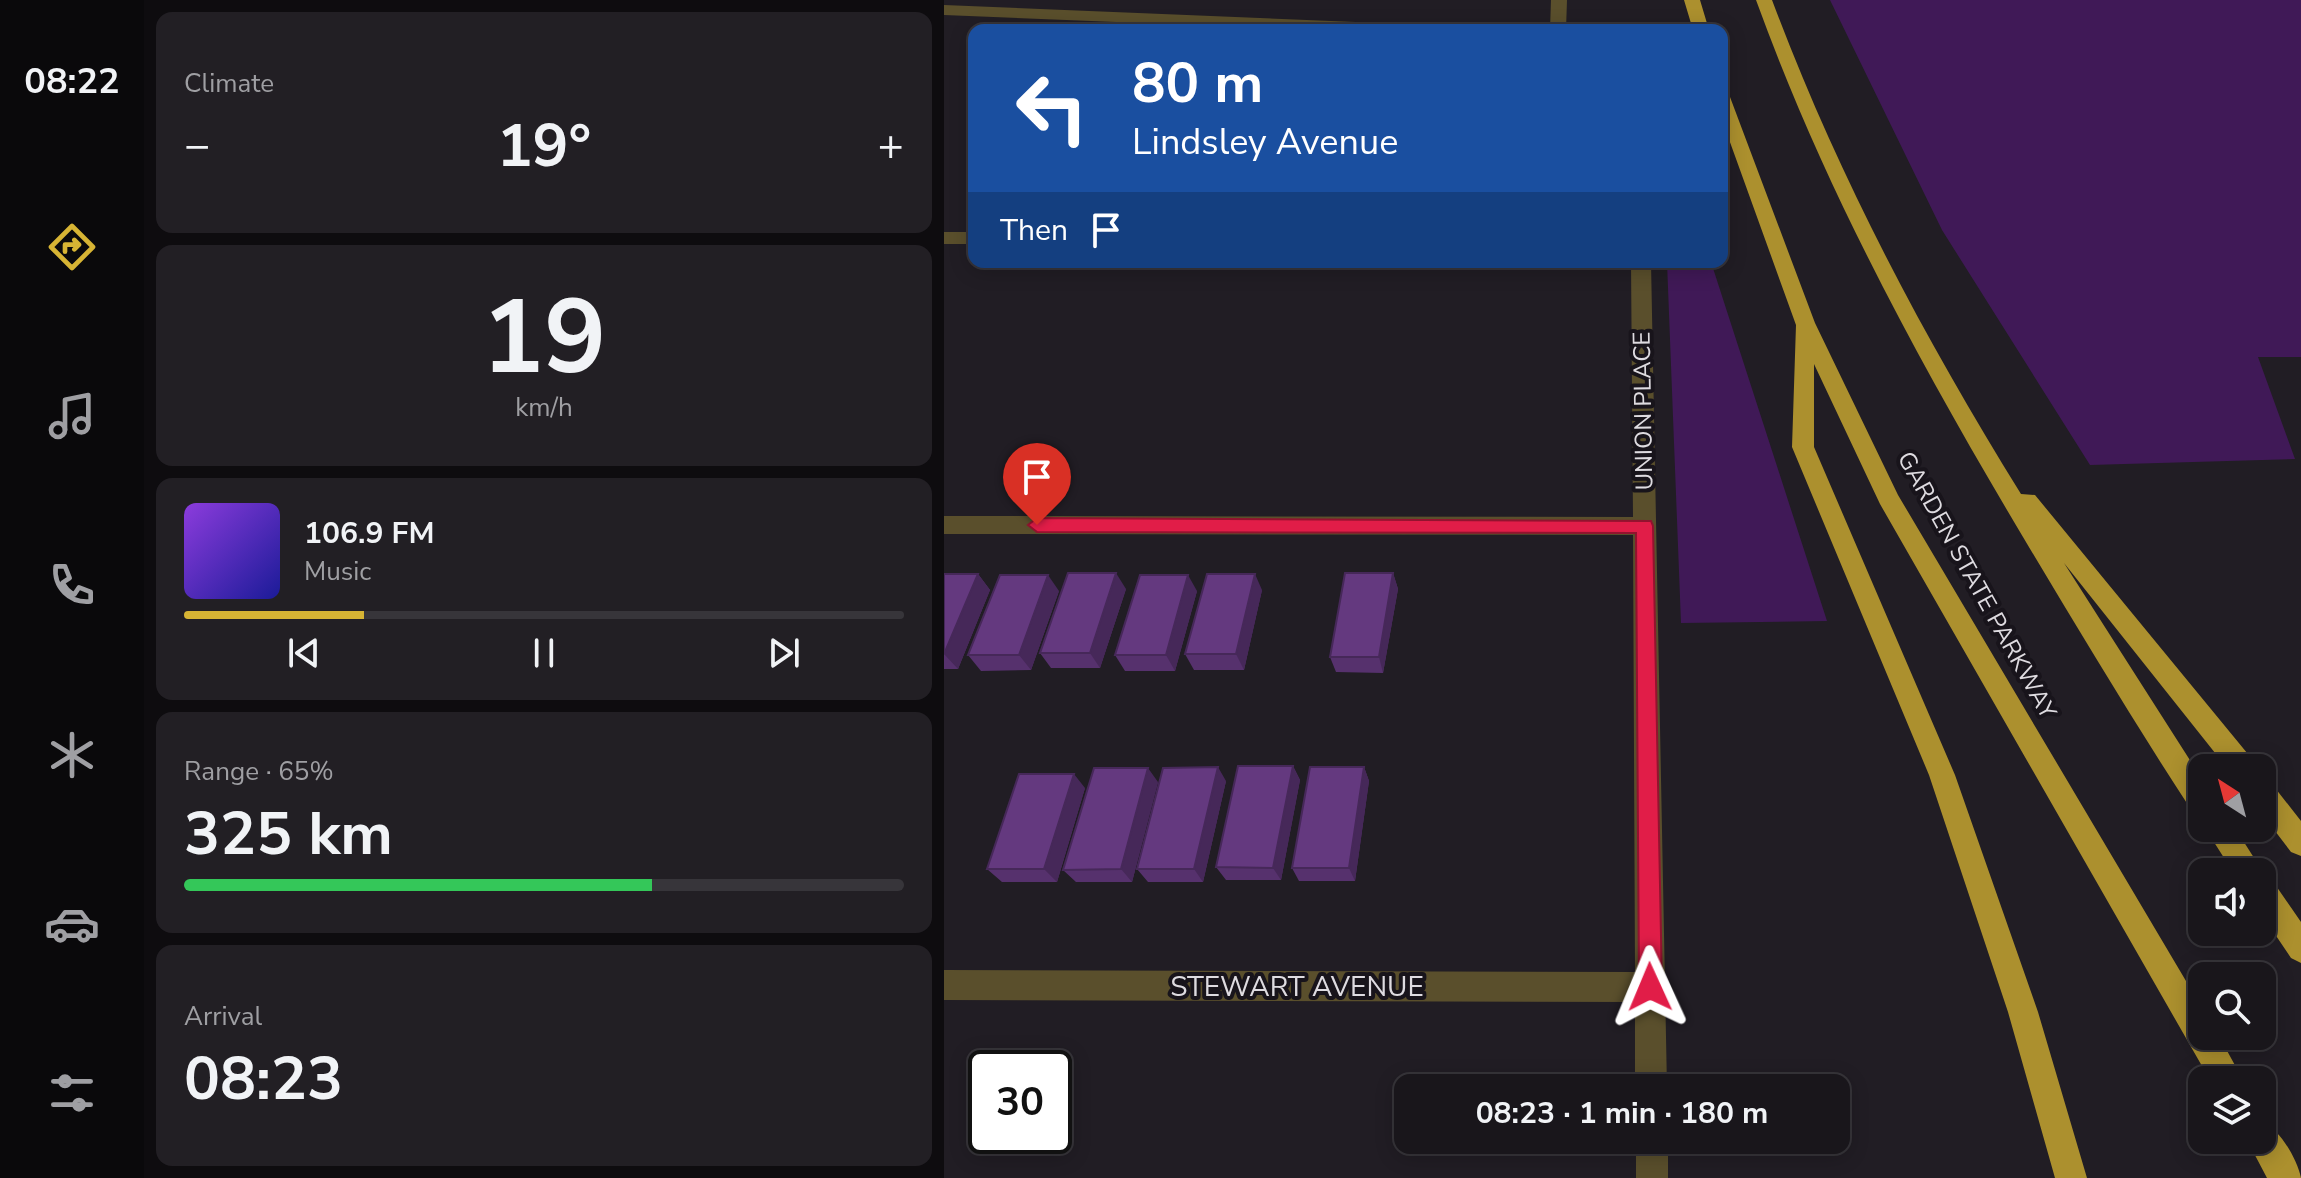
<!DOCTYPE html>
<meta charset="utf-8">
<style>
:root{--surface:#19161b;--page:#221f24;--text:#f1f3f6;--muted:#9f9fa3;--line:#37353a;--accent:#d7b434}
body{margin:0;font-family:"Nunito Sans",sans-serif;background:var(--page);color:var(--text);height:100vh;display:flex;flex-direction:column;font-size:30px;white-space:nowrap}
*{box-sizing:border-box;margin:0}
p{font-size:26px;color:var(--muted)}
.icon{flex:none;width:44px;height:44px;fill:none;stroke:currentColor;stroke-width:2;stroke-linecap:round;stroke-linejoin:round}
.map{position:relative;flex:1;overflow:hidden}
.drawer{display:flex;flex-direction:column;gap:12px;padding:12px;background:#0e0c0f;width:800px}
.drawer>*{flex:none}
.hud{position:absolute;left:24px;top:24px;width:760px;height:244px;border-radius:16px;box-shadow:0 4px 20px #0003,0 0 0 2px var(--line);background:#1a4fa0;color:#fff;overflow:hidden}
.needle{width:52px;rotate:324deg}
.controls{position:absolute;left:1244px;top:754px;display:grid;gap:16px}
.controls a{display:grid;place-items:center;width:88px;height:88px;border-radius:16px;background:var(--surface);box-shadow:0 4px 20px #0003,0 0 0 2px var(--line);font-size:40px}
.speed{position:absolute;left:24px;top:1050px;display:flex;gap:16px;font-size:40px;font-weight:700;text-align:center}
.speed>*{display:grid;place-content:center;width:104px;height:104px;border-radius:50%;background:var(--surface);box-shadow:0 4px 20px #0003,0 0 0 2px var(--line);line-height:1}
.speed .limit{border:4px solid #111;border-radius:12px;background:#fff;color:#111}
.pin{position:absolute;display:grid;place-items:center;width:68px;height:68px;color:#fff;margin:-82px -34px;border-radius:50% 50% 50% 0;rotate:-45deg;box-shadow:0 0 8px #0007}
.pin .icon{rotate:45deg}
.me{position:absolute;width:88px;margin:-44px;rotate:359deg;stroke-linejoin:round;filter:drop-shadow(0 0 6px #0008)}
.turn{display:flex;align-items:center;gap:28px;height:168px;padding:0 32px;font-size:36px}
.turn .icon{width:104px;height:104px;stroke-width:2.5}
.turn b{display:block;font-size:56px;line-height:68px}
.then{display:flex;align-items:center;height:76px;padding:0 32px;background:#0003;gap:16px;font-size:30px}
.big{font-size:60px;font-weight:700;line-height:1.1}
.drawer .card{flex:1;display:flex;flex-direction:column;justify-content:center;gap:12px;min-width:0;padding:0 28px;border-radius:16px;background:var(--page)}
.drawer .dial{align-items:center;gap:0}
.dial b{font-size:104px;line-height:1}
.song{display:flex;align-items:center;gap:24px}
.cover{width:96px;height:96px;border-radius:12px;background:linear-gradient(135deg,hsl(270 70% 55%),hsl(240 70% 35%))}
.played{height:8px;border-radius:4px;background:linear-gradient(90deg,var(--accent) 25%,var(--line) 25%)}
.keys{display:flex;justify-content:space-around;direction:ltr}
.heat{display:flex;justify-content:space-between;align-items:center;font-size:44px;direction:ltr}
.charge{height:12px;border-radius:6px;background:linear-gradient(90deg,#34c759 65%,var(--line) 0)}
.trip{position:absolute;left:450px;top:1074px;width:456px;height:80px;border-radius:16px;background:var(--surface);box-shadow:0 4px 20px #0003,0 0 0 2px var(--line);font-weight:700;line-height:80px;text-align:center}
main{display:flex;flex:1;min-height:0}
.menu{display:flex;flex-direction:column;width:144px;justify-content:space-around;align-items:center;background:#0a090b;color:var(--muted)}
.menu .icon{width:56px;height:56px}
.menu .selected{color:var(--accent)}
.menu b{font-size:36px;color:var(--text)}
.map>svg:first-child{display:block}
.green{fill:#401957}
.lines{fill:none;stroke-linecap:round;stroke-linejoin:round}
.street{fill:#5a4f2c;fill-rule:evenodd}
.highway{fill:#ac902e;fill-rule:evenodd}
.wall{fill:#56316d}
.shaded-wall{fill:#462859}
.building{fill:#64397f;stroke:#462859;stroke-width:2}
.route{fill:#e11d48;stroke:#92132f;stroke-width:2}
.labels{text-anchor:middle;stroke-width:8;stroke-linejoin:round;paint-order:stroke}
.street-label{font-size:24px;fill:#dedbe0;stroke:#18141b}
.near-street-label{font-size:28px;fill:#dedbe0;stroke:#18141b}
</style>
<main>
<nav class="menu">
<b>08:22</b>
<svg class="icon selected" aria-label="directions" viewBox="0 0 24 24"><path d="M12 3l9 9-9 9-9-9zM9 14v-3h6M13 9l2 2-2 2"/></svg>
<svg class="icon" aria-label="music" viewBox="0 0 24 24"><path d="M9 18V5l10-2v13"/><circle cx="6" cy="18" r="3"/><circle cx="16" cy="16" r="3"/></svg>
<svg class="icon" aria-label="phone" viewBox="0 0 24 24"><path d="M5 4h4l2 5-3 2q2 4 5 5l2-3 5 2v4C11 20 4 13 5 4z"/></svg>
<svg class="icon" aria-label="climate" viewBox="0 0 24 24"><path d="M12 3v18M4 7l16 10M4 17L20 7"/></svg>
<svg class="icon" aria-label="car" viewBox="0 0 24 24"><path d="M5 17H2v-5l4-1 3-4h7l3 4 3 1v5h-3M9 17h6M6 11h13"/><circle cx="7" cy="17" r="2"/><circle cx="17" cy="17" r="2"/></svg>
<svg class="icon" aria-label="filters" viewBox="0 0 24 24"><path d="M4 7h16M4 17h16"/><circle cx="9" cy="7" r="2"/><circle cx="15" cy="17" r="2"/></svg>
</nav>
<section class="drawer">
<div class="card"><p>Climate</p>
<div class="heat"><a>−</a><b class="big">19°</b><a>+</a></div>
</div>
<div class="card dial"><b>19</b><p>km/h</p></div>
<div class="card">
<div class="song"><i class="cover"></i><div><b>106.9 FM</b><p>Music</p></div></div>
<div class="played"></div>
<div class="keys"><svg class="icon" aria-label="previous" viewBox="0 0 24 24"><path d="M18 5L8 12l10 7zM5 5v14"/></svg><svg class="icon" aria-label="pause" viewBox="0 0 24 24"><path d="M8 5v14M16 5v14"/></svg><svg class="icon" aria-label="next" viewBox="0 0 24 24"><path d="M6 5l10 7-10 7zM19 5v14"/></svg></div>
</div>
<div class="card"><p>Range · 65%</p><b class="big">325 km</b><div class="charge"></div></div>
<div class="card"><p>Arrival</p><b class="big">08:23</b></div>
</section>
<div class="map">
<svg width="1357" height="1178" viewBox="0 0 1357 1178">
<rect width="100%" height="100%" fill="#211d24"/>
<path class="green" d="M 886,0 L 1357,0 L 1357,357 L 1314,357 L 1351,459 L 1146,465 L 998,230 Z
M 723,262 L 767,262 L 883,621 L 737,623 Z"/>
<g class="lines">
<path class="street" d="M 607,0 L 623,0 L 622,30 L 606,30 Z
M 0,5 L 485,25 L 493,30 L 373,30 L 0,15 Z
M 0,232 L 30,232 L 30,244 L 0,244 Z
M 687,262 L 707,262 L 723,1088 L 691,1088 L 691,1002 L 0,1000 L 0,970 L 691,972 L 689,535 L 0,534 L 0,516 L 689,517 Z
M 692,1140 L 724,1140 L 724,1178 L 692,1178 Z"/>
<path class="highway" d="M 740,0 L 756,0 L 765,30 L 749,30 Z
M 812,0 L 828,0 C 893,174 979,336 1077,494 L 1091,495 L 1308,759 L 1312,768 L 1283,768 L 1120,563 L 1258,779 L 1258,815 L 1248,811 C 1189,721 1134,629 1079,537 C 976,364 881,190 812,0 Z
M 778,92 L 786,97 L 871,323 L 954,495 L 1258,1008 L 1258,1036 L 1275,1036 L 1299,1080 L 1266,1080 L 936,504 L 870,364 L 870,447 L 1011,775 L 1094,1012 L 1143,1178 L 1111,1178 L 1064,1012 L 985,775 L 848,447 L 852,325 L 778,120 Z
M 1318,781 L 1328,784 L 1357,821 L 1357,856 L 1347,852 L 1318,814 Z
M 1261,828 L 1291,828 L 1319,872 L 1318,875 L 1318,872 L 1289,872 Z
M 1318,876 L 1328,880 L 1357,922 L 1357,963 L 1347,958 L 1318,915 Z
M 1318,1122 C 1336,1129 1353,1159 1357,1178 L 1323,1178 L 1303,1140 L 1318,1140 Z"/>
</g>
<path class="wall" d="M 449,573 L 454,589 L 439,673 L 392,672 L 386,657 Z
M 0,574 L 34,574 L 46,590 L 14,669 L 0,669 Z
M 182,589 L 156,668 L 107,668 L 96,653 Z
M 318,590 L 300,670 L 250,670 L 241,654 Z
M 115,591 L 87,670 L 37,671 L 24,655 Z
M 253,591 L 231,671 L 181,671 L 171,655 Z
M 349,766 L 356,780 L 337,880 L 282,880 L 272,867 Z
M 420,767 L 425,781 L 411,881 L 355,881 L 348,868 Z
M 282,781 L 259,882 L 204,882 L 193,869 Z
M 214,782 L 188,882 L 132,882 L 119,870 Z
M 141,788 L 113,882 L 58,882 L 43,869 Z"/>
<path class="shaded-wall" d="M 172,573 L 182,589 L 156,668 L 146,653 Z
M 449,573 L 454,589 L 439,673 L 435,657 Z
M 34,574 L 46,590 L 14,669 L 0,654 Z
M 311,574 L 318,590 L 300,670 L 292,654 Z
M 104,575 L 115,591 L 87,670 L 75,655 Z
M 244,575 L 253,591 L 231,671 L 222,655 Z
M 349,766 L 356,780 L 337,880 L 329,868 Z
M 274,767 L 282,781 L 259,882 L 250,869 Z
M 420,767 L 425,781 L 411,881 L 405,868 Z
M 204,768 L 214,782 L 188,882 L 177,869 Z
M 130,774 L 141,788 L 113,882 L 100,869 Z"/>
<path class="building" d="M 124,573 L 172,573 L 146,653 L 96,653 Z
M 401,573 L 449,573 L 435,657 L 386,657 Z
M 0,574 L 34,574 L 0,654 Z
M 263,574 L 311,574 L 292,654 L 241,654 Z
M 56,575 L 104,575 L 75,655 L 24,655 Z
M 196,575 L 244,575 L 222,655 L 171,655 Z
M 294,766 L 349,766 L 329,868 L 272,867 Z
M 274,767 L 250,869 L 193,869 L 219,768 Z
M 366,767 L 420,767 L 405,868 L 348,868 Z
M 150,768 L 204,768 L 177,869 L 119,870 Z
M 75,774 L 130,774 L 100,869 L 43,869 Z"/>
<path class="route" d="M 93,518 L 707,521 L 709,526 L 718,987 L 714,995 L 706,998 L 698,995 L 695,987 L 692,533 L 93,532 L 84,525 Z"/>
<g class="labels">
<g class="street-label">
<text transform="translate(699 411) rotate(-91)" y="8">UNION PLACE</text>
<text transform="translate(1033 585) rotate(61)" y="8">GARDEN STATE PARKWAY</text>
</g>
<g class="near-street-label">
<text x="353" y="996">STEWART AVENUE</text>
</g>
</g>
</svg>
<div class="controls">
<a><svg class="needle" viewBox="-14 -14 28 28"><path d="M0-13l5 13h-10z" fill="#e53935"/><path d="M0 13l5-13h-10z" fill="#9f9fa3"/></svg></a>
<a><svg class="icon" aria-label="sound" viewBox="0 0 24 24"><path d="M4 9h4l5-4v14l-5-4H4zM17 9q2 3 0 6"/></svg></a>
<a><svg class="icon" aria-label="search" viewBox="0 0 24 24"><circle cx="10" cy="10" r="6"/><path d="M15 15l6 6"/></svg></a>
<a><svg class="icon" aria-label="layers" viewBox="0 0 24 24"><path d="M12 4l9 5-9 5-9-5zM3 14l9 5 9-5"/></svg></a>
</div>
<div class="speed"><div class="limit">30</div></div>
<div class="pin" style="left:93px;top:525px;background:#d93025"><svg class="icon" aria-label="arrive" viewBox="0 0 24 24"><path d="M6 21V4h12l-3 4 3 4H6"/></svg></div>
<svg class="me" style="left:706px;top:987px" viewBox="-20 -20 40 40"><path d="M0-17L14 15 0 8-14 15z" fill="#e11d48" stroke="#fff" stroke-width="4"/></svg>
<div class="trip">08:23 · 1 min · 180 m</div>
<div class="hud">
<div class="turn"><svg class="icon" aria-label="left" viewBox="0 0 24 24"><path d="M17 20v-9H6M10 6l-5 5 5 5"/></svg><div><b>80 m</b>Lindsley Avenue</div></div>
<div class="then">Then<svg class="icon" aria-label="arrive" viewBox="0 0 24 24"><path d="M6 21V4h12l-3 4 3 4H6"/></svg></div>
</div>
</div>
</main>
